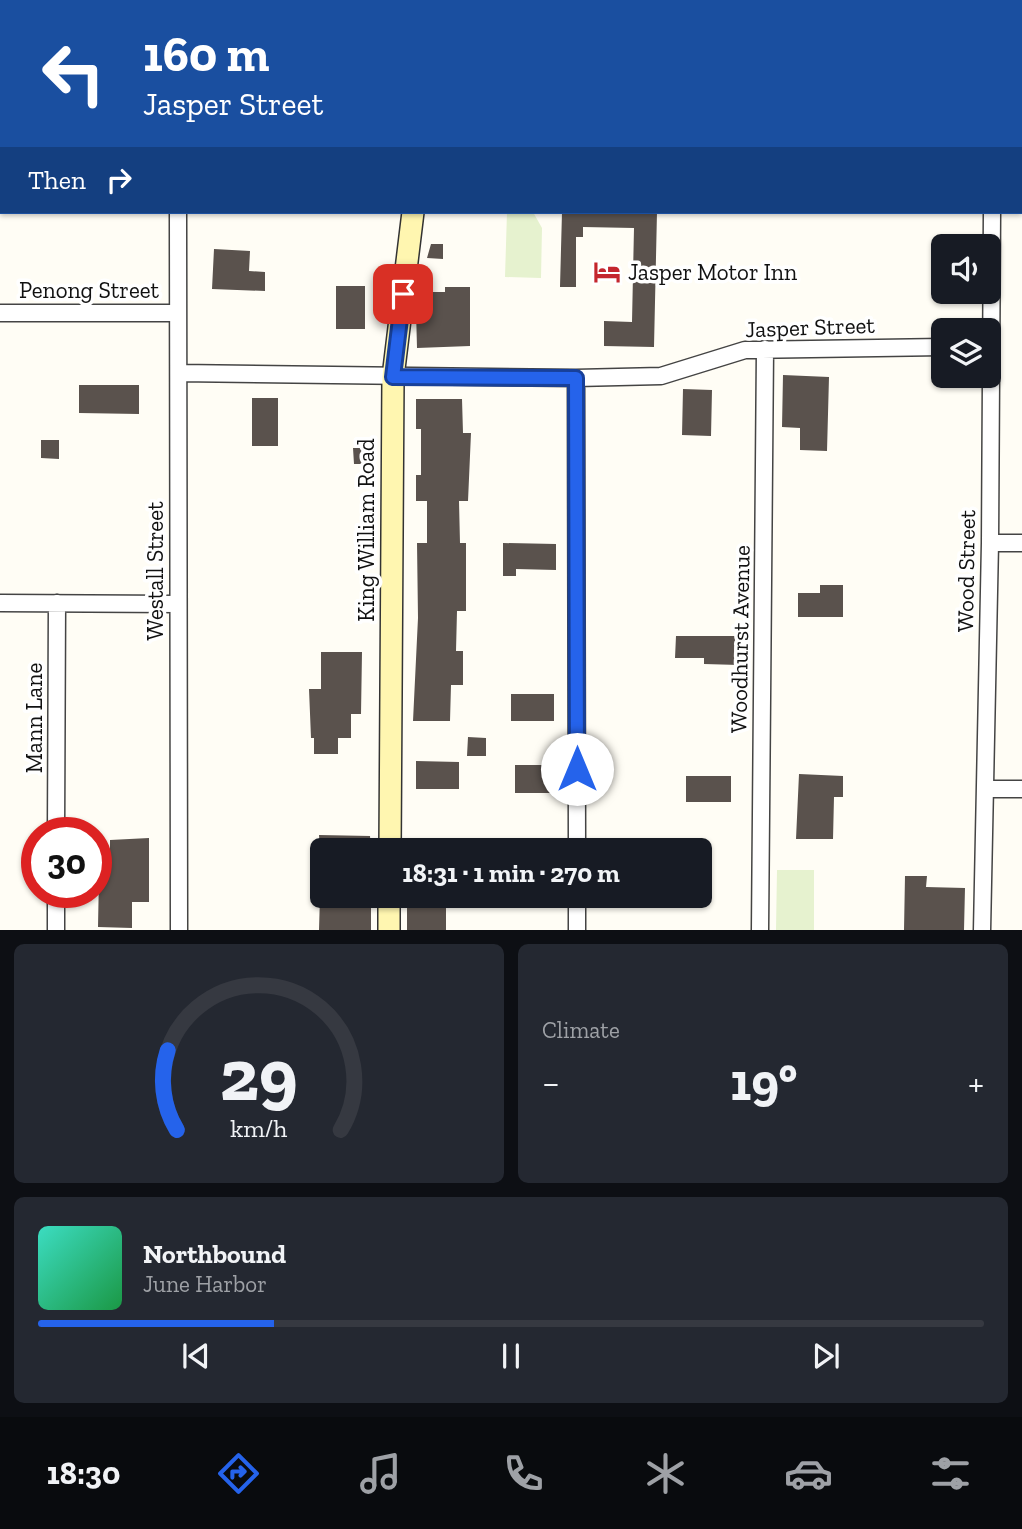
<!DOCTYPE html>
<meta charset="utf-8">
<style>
:root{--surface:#171b24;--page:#242831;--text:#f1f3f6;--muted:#9ea1a6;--line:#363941;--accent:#2563eb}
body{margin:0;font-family:"Zilla Slab",serif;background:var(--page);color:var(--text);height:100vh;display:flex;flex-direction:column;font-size:26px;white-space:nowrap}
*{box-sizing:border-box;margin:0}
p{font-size:23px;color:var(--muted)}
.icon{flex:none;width:38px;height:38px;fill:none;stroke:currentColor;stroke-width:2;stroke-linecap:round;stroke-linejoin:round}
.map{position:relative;height:930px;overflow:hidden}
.panel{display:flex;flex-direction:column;gap:14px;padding:14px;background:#0d0f14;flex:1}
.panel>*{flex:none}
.banner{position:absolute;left:0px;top:0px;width:1022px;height:214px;box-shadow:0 2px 5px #0004;background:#1a4fa0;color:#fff;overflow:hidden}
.tools{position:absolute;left:931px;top:234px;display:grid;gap:14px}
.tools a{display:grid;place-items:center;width:70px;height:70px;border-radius:10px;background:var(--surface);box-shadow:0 2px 5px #0004;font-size:35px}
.speed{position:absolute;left:21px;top:817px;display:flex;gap:14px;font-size:35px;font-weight:700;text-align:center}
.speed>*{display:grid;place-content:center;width:91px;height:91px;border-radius:50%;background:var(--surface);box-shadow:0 2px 5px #0004;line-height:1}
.speed .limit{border:10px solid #d22;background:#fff;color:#111}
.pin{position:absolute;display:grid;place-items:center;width:60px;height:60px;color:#fff;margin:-30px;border-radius:14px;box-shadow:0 4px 10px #0006}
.me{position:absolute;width:77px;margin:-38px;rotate:0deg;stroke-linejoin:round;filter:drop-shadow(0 0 5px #0008)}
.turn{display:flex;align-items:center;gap:24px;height:147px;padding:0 28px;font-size:32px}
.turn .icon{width:91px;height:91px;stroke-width:2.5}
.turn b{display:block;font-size:49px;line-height:60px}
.then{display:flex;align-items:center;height:66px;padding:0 28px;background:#0003;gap:14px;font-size:26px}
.big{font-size:52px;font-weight:700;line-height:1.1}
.panel .card{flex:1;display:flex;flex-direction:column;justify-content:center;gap:10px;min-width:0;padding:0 24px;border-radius:10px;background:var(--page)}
.panel .dial{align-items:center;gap:0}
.dial svg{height:182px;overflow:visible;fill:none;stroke:var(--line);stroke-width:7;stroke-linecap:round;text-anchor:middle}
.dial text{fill:var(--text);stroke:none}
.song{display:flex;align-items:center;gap:21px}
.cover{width:84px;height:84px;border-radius:10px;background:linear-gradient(135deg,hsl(170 70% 55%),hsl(140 70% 35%))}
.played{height:7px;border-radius:4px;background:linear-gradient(90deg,var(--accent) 25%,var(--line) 25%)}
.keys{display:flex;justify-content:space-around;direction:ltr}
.heat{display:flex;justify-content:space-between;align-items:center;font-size:38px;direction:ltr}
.panel .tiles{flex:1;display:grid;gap:14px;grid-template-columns:1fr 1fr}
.card:last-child{grid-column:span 2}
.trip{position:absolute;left:310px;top:838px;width:402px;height:70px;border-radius:10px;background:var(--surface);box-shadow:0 2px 5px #0004;font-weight:700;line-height:70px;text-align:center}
.menu{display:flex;height:112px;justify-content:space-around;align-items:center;background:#090b0e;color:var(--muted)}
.menu .icon{width:49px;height:49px}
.menu .on{color:var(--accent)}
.menu b{font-size:32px;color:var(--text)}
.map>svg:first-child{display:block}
.pitch{fill:#e6f2cf}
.building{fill:#5a524d}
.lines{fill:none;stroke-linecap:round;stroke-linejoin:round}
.street-casing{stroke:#444;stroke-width:19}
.secondary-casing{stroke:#333;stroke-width:24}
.street{stroke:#fff;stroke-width:16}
.secondary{stroke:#fff6b0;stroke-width:21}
.route-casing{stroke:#184099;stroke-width:18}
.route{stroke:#2563eb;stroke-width:12}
.labels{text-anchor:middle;stroke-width:7;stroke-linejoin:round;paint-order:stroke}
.poi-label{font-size:23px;fill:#111;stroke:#fff;text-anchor:start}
.street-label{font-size:23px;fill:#111;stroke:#fff}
</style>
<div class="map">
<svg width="1022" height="931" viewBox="0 0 1022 931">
<rect width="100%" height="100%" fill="#fffdf5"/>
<path class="pitch" d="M 507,212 L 533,212 L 542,228 L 541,278 L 505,277 Z
M 777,870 L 814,870 L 814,930 L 776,930 Z"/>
<path class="building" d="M 562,212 L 657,212 L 654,347 L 604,346 L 604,321 L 632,322 L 634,228 L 583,227 L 583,237 L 576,237 L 576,287 L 560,287 Z
M 431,244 L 443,244 L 443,259 L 427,258 Z
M 214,249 L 250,251 L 249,271 L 265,272 L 265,291 L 212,289 Z
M 336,286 L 365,286 L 365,329 L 336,329 Z
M 445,287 L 470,287 L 470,346 L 417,348 L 416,310 L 423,310 L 423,292 L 445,292 Z
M 783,375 L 829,377 L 827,451 L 800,450 L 800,428 L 782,427 Z
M 79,385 L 139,385 L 139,414 L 79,413 Z
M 683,389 L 712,390 L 711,436 L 682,435 Z
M 252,398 L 278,398 L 278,446 L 252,446 Z
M 416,399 L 462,399 L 463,433 L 471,433 L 468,501 L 459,501 L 460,543 L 466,543 L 466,611 L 457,611 L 456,651 L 463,651 L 463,685 L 451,685 L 450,721 L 413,721 L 418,618 L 417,543 L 427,543 L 427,501 L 416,501 L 416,475 L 421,475 L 421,429 L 416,429 Z
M 41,440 L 59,440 L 59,459 L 41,458 Z
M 353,448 L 368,448 L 368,464 L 354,464 Z
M 503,543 L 556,544 L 556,570 L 516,569 L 516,576 L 503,576 Z
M 820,585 L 843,585 L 843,617 L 798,617 L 798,593 L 820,593 Z
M 676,636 L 739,636 L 739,665 L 704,664 L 704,658 L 675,658 Z
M 321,652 L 362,652 L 361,714 L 351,714 L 351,738 L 338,738 L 338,754 L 314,754 L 314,738 L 311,738 L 309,689 L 321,689 Z
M 511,694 L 554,694 L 554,721 L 511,721 Z
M 468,737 L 486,738 L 486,756 L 467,756 Z
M 416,761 L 459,762 L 459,789 L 416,789 Z
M 515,765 L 556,765 L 556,793 L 515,793 Z
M 799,774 L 843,776 L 843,797 L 834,797 L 833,839 L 796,839 Z
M 686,776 L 731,776 L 731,802 L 686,802 Z
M 319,835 L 370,836 L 371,850 L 320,850 Z
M 149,838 L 149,902 L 132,902 L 132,928 L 98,927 L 99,875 L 110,875 L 110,840 Z
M 905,876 L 927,876 L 926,887 L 965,888 L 964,930 L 904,930 Z
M 320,896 L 371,896 L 371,930 L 319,930 Z
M 407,896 L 446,896 L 446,930 L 407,930 Z"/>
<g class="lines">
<defs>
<path id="street" d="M 180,2 L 180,0
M 994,2 L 994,0
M 0,19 L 2,19
M 1020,157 L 1022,157
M 178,212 L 179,931
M 0,313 L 178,313
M 179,373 L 576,378 L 661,376 L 745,350 L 943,347
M 576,378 L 577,850
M 990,543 L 1022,543
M 0,603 L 177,604
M 985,789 L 1022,789
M 56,833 L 57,603
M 577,896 L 577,931
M 56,931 L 56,892
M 760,931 L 765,349
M 982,931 L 990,543 L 992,212"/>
<path id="secondary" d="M 417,2 L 417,0
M 390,850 L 393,377 L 413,212
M 389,931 L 389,896"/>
</defs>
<use href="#street" class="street-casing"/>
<use href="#secondary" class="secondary-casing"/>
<use href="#street" class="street"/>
<use href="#secondary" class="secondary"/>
</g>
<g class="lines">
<defs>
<path id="route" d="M 403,294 L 393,377 L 576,378 L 577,769"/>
</defs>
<use href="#route" class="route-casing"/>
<use href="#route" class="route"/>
</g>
<defs>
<symbol id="hotel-bare" viewBox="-9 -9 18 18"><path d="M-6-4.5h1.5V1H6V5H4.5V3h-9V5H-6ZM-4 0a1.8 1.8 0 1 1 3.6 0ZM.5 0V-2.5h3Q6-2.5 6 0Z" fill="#c4262e" stroke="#fff" stroke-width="2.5" paint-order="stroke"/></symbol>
</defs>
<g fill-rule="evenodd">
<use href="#hotel-bare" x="588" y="253" width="38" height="38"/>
</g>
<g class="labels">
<g class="poi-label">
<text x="628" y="280">Jasper Motor Inn</text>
</g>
<g class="street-label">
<text x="89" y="298">Penong Street</text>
<text transform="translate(810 327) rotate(-2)" y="8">Jasper Street</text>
<text transform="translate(366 530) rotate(-90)" y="8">King William Road</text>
<text transform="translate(155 571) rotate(-90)" y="8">Westall Street</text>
<text transform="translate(966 571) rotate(-89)" y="8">Wood Street</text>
<text transform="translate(740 639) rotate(-89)" y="8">Woodhurst Avenue</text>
<text transform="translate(34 718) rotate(-90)" y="8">Mann Lane</text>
</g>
</g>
</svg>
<div class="tools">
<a><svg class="icon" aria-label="sound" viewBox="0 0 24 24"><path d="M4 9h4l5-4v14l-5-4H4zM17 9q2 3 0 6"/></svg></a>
<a><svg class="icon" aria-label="layers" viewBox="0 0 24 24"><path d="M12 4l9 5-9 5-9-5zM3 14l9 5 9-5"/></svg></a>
</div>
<div class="speed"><div class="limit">30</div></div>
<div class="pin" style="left:403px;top:294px;background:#d93025"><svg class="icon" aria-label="arrive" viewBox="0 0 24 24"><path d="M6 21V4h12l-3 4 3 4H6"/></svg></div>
<svg class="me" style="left:577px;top:769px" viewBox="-20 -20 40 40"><circle r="19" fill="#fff"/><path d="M0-13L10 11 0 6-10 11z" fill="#2563eb"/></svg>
<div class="trip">18:31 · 1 min · 270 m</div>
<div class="banner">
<div class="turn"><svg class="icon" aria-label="left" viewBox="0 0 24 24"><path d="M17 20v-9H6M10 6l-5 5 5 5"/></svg><div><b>160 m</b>Jasper Street</div></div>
<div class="then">Then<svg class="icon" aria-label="right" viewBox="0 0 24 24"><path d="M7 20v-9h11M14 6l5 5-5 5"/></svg></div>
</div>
</div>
<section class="panel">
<div class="tiles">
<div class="card dial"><svg viewBox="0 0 100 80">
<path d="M14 69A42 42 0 1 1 86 69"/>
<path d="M14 69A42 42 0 0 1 10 34" stroke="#2563eb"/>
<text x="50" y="56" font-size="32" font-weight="700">29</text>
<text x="50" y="72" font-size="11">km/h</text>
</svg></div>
<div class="card"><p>Climate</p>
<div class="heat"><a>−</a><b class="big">19°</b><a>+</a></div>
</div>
<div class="card">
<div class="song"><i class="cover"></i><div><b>Northbound</b><p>June Harbor</p></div></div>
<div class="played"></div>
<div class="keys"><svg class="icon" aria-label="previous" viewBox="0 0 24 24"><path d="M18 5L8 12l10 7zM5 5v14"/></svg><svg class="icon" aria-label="pause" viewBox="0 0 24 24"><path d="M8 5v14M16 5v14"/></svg><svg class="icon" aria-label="next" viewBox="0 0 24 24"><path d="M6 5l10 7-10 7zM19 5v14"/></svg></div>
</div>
</div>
</section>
<nav class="menu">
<b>18:30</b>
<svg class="icon on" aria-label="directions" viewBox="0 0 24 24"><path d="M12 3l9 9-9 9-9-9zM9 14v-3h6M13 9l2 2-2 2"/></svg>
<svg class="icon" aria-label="music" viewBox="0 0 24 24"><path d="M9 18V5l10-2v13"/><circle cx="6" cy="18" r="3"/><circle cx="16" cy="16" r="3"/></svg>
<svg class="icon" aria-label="phone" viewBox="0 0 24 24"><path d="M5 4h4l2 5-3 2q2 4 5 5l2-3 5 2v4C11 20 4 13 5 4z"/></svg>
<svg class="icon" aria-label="climate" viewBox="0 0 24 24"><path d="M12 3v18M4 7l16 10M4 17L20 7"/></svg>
<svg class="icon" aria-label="car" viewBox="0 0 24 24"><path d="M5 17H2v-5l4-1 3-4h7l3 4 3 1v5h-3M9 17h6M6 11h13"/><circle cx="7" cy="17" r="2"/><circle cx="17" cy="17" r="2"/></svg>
<svg class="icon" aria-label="filters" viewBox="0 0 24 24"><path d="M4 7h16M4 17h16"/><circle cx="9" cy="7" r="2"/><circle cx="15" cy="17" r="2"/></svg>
</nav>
